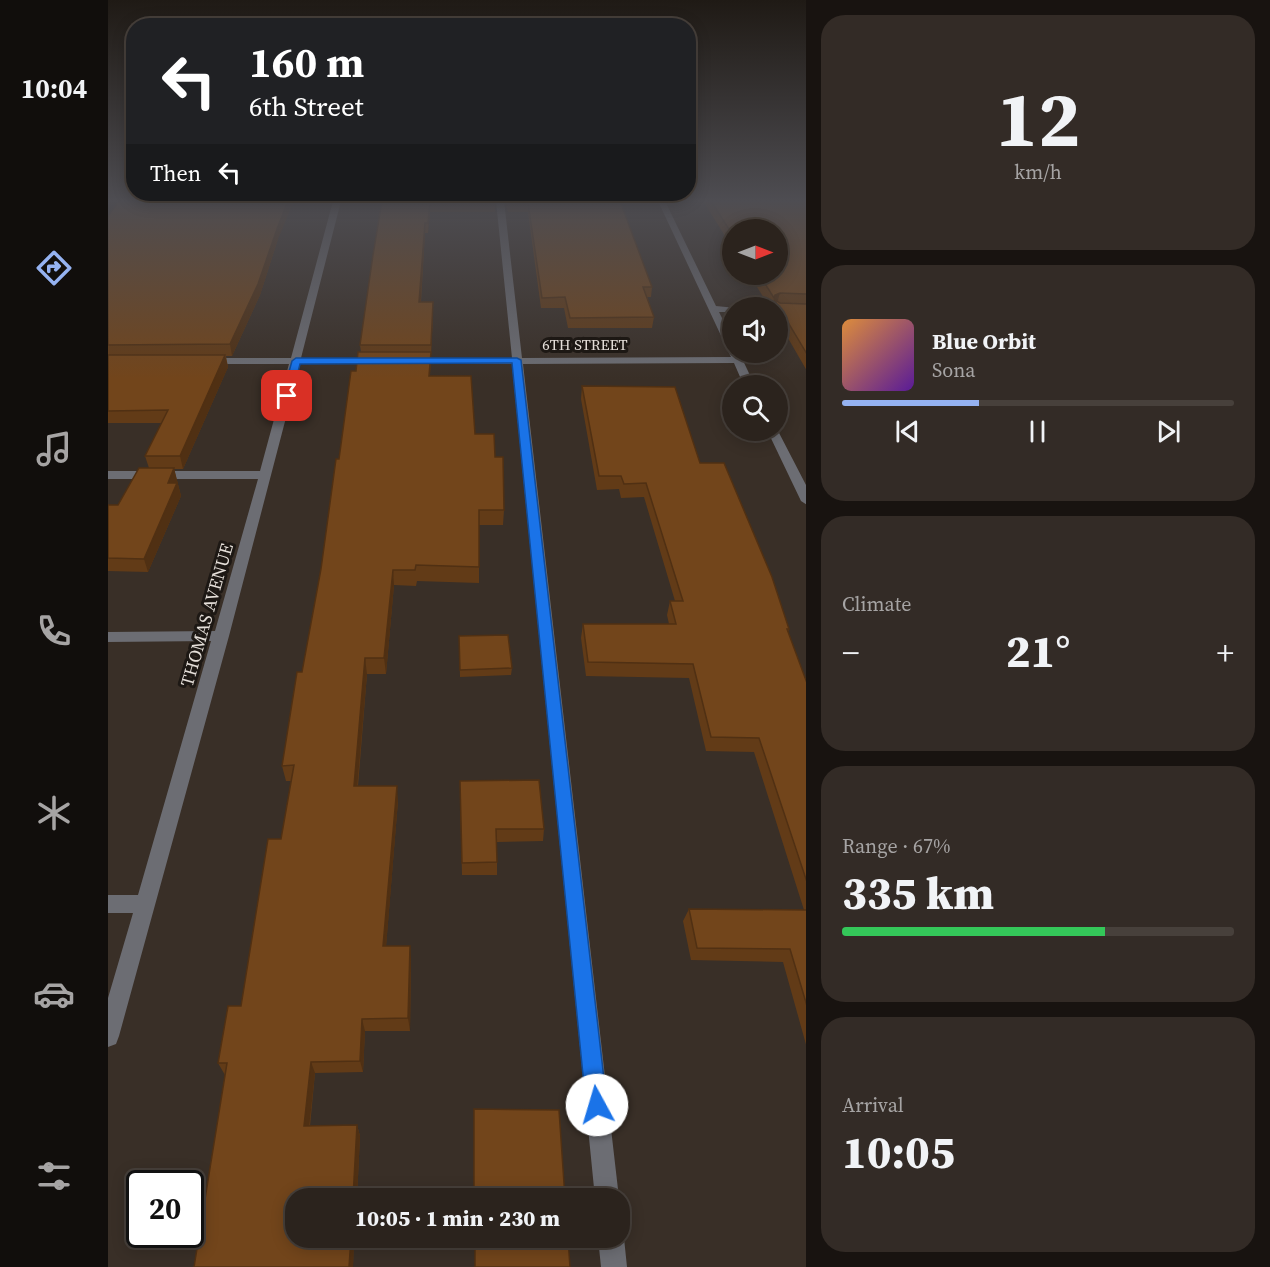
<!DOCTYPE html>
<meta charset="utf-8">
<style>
:root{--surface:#2b231d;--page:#332b26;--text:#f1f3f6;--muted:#a6a4a4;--line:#47403b;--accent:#95b2f1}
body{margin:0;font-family:"Source Serif 4",serif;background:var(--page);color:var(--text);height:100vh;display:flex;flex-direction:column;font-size:22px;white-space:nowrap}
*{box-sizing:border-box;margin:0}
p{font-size:20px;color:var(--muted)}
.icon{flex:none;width:33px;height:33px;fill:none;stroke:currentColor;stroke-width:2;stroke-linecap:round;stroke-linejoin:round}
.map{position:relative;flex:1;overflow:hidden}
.panel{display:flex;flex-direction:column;gap:15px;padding:15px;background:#181310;width:464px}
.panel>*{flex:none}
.guide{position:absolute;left:18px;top:18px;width:570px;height:183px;border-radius:24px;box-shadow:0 3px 15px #0003,0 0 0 2px var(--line);background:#202124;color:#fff;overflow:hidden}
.needle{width:39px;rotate:90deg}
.buttons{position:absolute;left:614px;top:219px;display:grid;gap:12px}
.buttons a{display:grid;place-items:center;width:66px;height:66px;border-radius:50%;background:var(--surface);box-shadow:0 3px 15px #0003,0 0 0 2px var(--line);font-size:30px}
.speed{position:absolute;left:18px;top:1170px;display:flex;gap:12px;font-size:30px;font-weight:700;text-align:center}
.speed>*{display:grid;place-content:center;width:78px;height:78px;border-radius:50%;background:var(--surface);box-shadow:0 3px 15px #0003,0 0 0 2px var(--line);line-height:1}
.speed .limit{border:3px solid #111;border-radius:9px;background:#fff;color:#111}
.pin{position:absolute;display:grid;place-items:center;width:51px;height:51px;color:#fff;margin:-26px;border-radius:12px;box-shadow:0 3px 9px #0006}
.me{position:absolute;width:66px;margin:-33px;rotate:354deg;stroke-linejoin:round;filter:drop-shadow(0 0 4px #0008)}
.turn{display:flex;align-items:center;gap:21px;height:126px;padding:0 24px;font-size:27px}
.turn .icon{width:78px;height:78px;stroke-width:2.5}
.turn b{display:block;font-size:42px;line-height:51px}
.then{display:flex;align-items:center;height:57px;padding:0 24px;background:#0003;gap:12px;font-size:22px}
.big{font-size:45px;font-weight:800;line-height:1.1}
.panel .tile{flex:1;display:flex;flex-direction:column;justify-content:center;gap:9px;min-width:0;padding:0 21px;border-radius:24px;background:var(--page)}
.panel .dial{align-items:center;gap:0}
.dial b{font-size:78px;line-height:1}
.song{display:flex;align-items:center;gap:18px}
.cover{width:72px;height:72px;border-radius:9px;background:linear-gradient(135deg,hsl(30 70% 55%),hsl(270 70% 35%))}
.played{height:6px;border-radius:3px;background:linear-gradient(90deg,var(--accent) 35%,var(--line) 35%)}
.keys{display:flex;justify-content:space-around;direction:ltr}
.heat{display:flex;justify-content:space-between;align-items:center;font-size:33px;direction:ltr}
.charge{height:9px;border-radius:4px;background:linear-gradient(90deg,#34c759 67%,var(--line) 0)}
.trip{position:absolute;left:177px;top:1188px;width:345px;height:60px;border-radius:24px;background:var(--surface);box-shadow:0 3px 15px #0003,0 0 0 2px var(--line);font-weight:800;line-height:60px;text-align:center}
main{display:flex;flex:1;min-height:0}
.menu{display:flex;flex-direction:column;width:108px;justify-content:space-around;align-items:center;background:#110e0c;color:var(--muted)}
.menu .icon{width:42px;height:42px}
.menu .active{color:var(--accent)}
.menu b{font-size:27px;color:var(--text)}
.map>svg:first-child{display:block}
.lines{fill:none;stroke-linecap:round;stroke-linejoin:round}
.minor{fill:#6c6d73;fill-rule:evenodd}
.wall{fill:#623b17}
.shaded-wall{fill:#503013}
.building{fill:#72451b;stroke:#503013;stroke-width:1.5}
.route{fill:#1a73e8;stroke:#114b97;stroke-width:1.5}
.labels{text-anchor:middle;stroke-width:6;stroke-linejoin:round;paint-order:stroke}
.far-street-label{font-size:15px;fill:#e5dfd9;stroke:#1d1814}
.street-label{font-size:18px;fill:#e5dfd9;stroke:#1d1814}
</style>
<main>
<nav class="menu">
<b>10:04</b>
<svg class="icon active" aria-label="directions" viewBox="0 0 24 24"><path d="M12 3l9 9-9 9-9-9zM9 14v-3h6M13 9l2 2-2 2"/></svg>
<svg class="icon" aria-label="music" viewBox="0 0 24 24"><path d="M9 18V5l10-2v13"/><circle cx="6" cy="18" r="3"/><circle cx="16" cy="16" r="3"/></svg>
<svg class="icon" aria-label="phone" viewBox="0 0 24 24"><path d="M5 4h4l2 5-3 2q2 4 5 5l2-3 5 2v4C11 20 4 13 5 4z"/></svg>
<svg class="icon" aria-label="climate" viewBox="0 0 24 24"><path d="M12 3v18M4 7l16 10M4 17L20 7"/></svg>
<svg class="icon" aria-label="car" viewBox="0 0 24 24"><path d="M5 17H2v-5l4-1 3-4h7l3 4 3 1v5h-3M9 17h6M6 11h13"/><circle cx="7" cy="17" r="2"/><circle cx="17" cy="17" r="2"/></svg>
<svg class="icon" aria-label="filters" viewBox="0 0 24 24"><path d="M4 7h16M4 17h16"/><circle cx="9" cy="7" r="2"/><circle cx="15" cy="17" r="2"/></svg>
</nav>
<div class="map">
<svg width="699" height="1267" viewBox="0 0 699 1267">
<rect width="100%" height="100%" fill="#392f27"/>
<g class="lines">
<path class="minor" d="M 225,201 L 233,201 L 193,358 L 270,358 L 275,361 L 270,364 L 192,364 L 121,636 L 11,1036 L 8,1044 L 0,1047 L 0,998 L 25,913 L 0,913 L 0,895 L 30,895 L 103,641 L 0,642 L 0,632 L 107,631 L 150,479 L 0,479 L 0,471 L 152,471 L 181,364 L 99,364 L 94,361 L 99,358 L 183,358 Z
M 388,201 L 396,201 L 414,358 L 623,357 L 550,201 L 557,201 L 608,306 L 628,308 L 624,308 L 624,312 L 611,312 L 624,338 L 624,352 L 631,352 L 647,386 L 636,386 L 626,363 L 415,364 L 511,1198 L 487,1198 L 404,364 L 303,364 L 298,361 L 303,358 L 404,358 Z
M 669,429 L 699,487 L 699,505 L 693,501 L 659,430 Z
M 512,1229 L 516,1238 L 519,1267 L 493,1267 L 490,1238 L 512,1238 Z"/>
</g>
<path class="wall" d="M 274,201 L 387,201 L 387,212 L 322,212 L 320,233 L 317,233 L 313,302 L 325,312 L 322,376 L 367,434 L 387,457 L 396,510 L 395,525 L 371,525 L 371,583 L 309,581 L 308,586 L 286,585 L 278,674 L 259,674 L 250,786 L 290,801 L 278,946 L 303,959 L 302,1031 L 257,1031 L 255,1072 L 207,1073 L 202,1126 L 249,1125 L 252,1136 L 249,1198 L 188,1198 L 246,1238 L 245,1267 L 86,1267 L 117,1075 L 110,1063 L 133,1006 L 173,839 L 183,781 L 178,781 L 174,766 L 194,672 L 213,569 L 231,459 L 248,371 L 253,352 L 252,345 Z
M 397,201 L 512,201 L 544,287 L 543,297 L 539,297 L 546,317 L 544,328 L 460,328 L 456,308 L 433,308 L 420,212 L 400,212 Z
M 595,201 L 699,201 L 699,371 L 669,319 L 669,308 L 664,308 L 664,306 L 664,308 L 662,308 L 641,274 L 669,274 L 624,230 L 624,247 Z
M 0,216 L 170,239 L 152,295 L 124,356 L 118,356 L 120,367 L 75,469 L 66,469 L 73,496 L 40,572 L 0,571 L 0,505 L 10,505 L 41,468 L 37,456 L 54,423 L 0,423 Z
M 474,386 L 592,463 L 681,629 L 680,632 L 699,683 L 699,1048 L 675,962 L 583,960 L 575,921 L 581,909 L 696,910 L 646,752 L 598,751 L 581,678 L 478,676 L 473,638 L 475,624 L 561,624 L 559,615 L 562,601 L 567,601 L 536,497 L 513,498 L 511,489 L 489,490 L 473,399 Z
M 351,636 L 404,668 L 403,675 L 352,677 Z
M 352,794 L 436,829 L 435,841 L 389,842 L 389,875 L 354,875 Z"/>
<path class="shaded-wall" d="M 180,201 L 186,201 L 170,239 L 152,295 L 124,356 L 122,344 Z
M 322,203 L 322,212 L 320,233 L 320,223 Z
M 317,223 L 317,233 L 312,312 L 311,302 Z
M 672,293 L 669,303 L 666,299 L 664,306 L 667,295 Z
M 325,302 L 325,312 L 323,356 L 323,345 Z
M 117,355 L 120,367 L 75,469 L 72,456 Z
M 66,468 L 73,496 L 40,572 L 36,559 L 60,483 Z
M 285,570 L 286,585 L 278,674 L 276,658 Z
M 257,658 L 259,674 L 248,801 L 246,786 Z
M 289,786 L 290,801 L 277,960 L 275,946 Z
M 302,946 L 303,959 L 302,1031 L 300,1018 Z
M 254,1019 L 257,1031 L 255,1072 L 252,1061 Z
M 203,1062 L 207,1073 L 200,1137 L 196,1126 Z
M 249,1125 L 252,1136 L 249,1198 L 245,1198 Z
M 243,1238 L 246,1238 L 245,1267 L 241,1267 Z"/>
<path class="building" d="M 11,201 L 180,201 L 169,229 L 150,284 L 122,344 L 0,345 L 0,216 Z
M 274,201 L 387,201 L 387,203 L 322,203 L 320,223 L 317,223 L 311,302 L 325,302 L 323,345 L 252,345 L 265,255 Z
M 400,201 L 512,201 L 544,287 L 535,287 L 546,317 L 462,318 L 457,297 L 434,298 L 420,203 L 400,203 Z
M 603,201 L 699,201 L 699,294 L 672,293 L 667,295 L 666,298 L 651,274 L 669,274 L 669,230 L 624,230 L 624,234 Z
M 666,299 L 672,303 L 699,304 L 699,354 Z
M 250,352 L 323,352 L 321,376 L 363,376 L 367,434 L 386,434 L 387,457 L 395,457 L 396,510 L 371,510 L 371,567 L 308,565 L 307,570 L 285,570 L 276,658 L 257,658 L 246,786 L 289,786 L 275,946 L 302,946 L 300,1018 L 254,1019 L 252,1061 L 203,1062 L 196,1126 L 249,1125 L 245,1198 L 188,1198 L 188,1238 L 243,1238 L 241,1267 L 86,1267 L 119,1063 L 110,1063 L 120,1006 L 133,1006 L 160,839 L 173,839 L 186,765 L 174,766 L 189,672 L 194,672 L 213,569 L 228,459 L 231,459 L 243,371 L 248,371 Z
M 0,355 L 117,355 L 72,456 L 37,456 L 60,410 L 0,411 Z
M 474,386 L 567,387 L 592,463 L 616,463 L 664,577 L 681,629 L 679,629 L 699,683 L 699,882 L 651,738 L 603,737 L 585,664 L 480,662 L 475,624 L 568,624 L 562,601 L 575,601 L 538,483 L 516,484 L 513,476 L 491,476 Z
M 31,468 L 66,468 L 60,483 L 69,483 L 36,559 L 0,558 L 0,505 L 10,505 Z
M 400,635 L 404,668 L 352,670 L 351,636 Z
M 431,780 L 436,829 L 388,829 L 389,862 L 354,863 L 352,781 Z
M 581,909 L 699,910 L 699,1006 L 682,949 L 589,948 Z
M 366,1109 L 451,1110 L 457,1198 L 366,1198 Z
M 367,1238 L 460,1238 L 462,1267 L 367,1267 Z"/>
<linearGradient id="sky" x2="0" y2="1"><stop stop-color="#1f1a15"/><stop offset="0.53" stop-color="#4e4d52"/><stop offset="1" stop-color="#4e4d52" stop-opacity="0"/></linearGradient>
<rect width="699" height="379" fill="url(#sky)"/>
<path class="route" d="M 188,358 L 409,358 L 413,360 L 499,1105 L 496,1113 L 489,1116 L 481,1113 L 478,1105 L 404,363 L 192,364 L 184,396 L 175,398 L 174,396 L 184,361 Z"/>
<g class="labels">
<g class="far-street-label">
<text x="477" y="350">6TH STREET</text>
</g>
<g class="street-label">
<text transform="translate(99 615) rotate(-74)" y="6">THOMAS AVENUE</text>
</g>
</g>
</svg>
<div class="buttons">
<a><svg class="needle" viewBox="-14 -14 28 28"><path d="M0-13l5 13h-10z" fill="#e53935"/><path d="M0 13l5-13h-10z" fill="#a6a4a4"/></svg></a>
<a><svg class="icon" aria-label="sound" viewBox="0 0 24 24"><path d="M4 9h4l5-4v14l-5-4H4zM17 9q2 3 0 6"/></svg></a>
<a><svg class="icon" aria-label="search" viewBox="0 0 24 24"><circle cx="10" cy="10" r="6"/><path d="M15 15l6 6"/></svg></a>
</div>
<div class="speed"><div class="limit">20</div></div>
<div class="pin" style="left:179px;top:396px;background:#d93025"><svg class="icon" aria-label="arrive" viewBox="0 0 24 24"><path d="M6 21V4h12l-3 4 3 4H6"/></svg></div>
<svg class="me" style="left:489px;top:1105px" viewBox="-20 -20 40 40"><circle r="19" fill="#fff"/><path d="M0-13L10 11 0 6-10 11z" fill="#1a73e8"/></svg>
<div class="trip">10:05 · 1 min · 230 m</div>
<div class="guide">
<div class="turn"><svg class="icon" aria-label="left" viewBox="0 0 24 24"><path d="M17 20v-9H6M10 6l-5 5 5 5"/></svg><div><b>160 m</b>6th Street</div></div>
<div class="then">Then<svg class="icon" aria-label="left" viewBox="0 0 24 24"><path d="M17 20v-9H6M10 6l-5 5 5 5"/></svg></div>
</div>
</div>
<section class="panel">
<div class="tile dial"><b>12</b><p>km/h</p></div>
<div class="tile">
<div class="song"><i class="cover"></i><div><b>Blue Orbit</b><p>Sona</p></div></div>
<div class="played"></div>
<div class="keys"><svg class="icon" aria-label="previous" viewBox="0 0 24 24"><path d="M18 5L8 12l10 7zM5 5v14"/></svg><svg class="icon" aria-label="pause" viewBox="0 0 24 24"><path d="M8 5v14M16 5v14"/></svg><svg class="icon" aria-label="next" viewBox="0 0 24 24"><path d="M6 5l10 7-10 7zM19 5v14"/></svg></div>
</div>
<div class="tile"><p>Climate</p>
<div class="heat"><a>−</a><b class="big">21°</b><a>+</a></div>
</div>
<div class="tile"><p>Range · 67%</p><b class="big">335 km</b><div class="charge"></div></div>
<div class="tile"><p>Arrival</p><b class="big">10:05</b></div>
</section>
</main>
